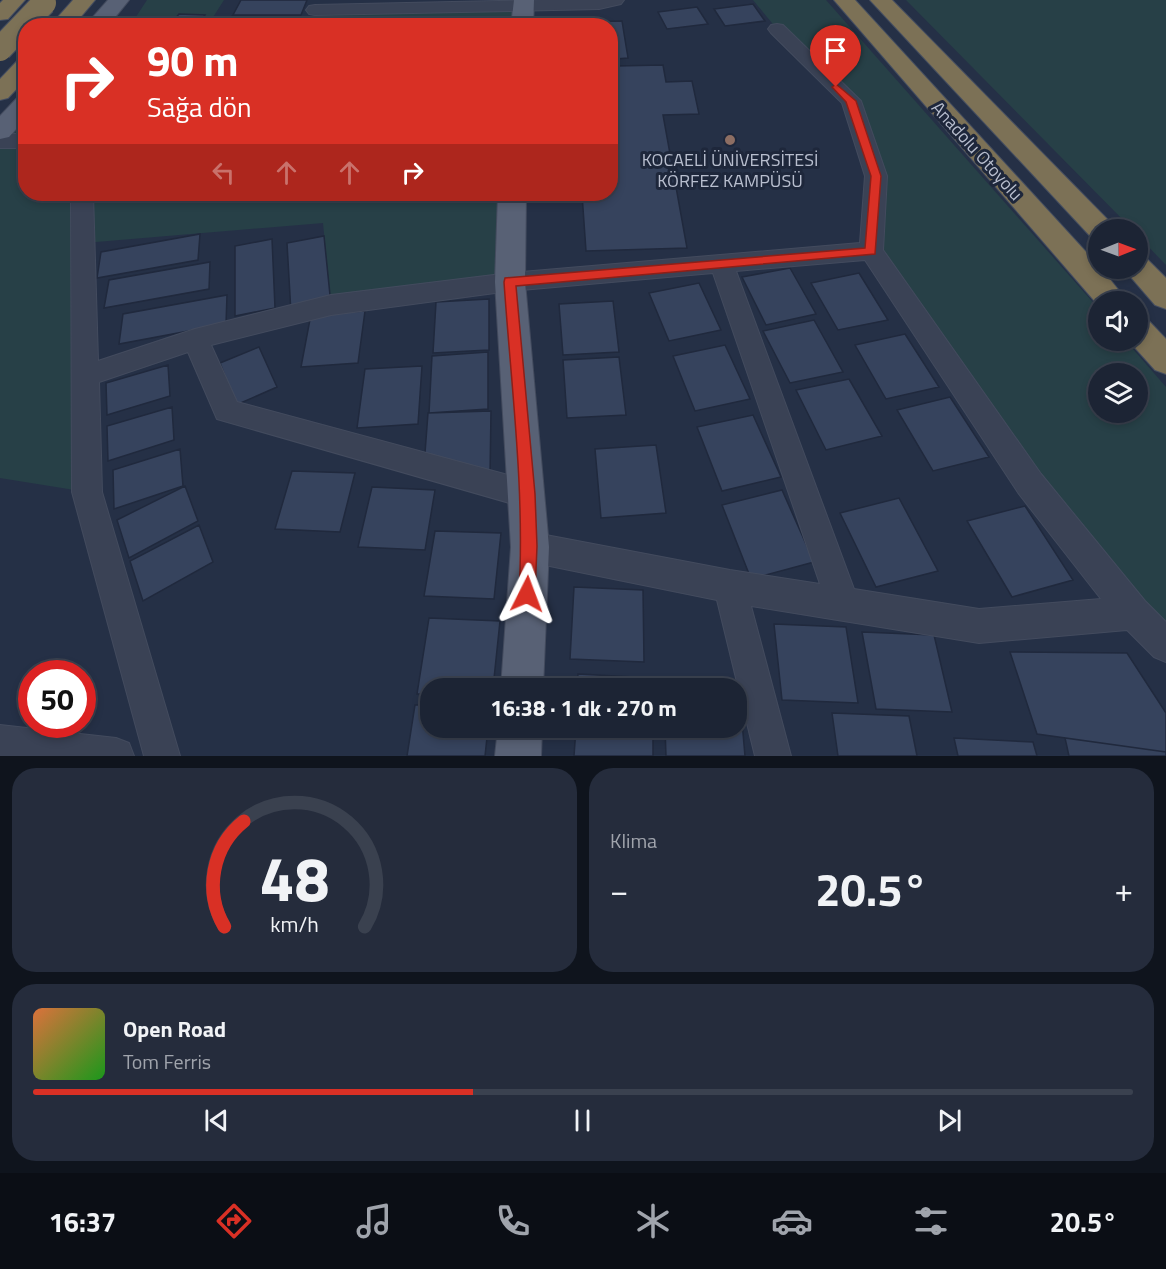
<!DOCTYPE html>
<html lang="tr">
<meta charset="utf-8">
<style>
:root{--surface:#1c2434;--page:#252c3c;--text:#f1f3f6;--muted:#a0a4ac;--line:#3a414f;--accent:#d93025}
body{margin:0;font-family:"Titillium Web",sans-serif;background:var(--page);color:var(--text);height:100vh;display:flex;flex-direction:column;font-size:22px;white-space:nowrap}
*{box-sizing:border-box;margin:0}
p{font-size:20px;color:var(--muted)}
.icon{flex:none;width:33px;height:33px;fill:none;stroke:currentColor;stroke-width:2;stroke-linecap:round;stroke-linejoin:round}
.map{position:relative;height:756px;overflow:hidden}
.sheet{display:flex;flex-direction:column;gap:12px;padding:12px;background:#0f141d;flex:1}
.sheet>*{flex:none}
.guide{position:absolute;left:18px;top:18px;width:600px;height:183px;border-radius:24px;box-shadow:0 3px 9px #0003,0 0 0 2px var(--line);background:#d93025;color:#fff;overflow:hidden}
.needle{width:39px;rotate:89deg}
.tools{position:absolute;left:1088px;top:219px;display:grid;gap:12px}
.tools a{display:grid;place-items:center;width:60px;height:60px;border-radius:50%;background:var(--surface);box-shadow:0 3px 9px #0003,0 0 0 2px var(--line);font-size:30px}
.speed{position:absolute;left:18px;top:660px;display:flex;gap:12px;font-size:30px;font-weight:700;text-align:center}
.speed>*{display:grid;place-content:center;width:78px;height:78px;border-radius:50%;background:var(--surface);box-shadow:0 3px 9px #0003,0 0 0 2px var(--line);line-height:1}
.speed .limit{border:9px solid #d22;background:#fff;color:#111}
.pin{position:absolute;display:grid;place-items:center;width:51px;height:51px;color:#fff;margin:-62px -26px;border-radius:50% 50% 50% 0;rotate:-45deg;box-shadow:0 0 6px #0007}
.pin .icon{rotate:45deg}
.me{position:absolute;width:66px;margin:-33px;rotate:3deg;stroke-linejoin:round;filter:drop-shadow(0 0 4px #0008)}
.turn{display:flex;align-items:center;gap:21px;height:126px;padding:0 30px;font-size:27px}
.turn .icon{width:78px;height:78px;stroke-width:2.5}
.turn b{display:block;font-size:42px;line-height:51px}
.lanes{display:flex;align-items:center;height:57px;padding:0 30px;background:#0003;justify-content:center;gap:30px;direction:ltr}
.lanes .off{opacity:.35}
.big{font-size:45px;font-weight:700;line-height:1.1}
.sheet .card{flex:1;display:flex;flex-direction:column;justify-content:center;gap:9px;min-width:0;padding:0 21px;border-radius:24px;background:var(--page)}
.sheet .dial{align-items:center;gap:0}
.dial svg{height:156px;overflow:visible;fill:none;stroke:var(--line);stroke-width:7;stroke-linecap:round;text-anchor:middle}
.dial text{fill:var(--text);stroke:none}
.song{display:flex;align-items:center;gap:18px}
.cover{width:72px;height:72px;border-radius:9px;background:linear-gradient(135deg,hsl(20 70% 55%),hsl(120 70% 35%))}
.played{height:6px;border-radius:3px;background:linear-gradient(90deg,var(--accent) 40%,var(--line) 40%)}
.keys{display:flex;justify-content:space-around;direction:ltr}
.heat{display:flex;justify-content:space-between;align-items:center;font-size:33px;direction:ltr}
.sheet .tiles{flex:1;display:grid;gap:12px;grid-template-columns:1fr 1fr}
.card:last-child{grid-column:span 2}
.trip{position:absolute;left:420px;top:678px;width:327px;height:60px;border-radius:24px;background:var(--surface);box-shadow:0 3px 9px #0003,0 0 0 2px var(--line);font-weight:700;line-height:60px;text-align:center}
.tab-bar{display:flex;height:96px;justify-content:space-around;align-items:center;background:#0b0e15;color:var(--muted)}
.tab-bar .icon{width:42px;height:42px}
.tab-bar .active{color:var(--accent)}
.tab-bar b{font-size:27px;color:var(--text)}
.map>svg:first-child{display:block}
.green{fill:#274047;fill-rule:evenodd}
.building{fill:#36435d;stroke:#20293d;stroke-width:1.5}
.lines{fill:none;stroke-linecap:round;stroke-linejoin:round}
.minor-casing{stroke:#434b5e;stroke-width:2}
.major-casing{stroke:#434b5e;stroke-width:2}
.highway-casing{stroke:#444d60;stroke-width:2}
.minor{fill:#3a4255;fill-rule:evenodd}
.major{fill:#586175;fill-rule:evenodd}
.highway{fill:#7c7156;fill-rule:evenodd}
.highway-bridge-casing{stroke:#444d60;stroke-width:26;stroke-linecap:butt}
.highway-bridge{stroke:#7c7156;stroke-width:24}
.route{fill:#d93025;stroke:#8d1f18;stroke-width:1.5}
.education-dot{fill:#8d6e63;stroke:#1e273b;stroke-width:2}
.labels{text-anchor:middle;stroke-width:6;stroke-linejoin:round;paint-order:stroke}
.far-street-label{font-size:18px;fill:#b8bece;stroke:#1e273b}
.far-poi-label{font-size:18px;fill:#b8bece;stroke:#1e273b}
</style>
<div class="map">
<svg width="1166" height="756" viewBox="0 0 1166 756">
<rect width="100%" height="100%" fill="#253046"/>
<path class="green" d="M 147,0 L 224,0 L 208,25 L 130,26 Z
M 753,0 L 826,0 L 1098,308 L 1098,340 L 1126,341 L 1166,387 L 1166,645 L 871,251 L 876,176 L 851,101 L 777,29 ZM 1098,374 L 1137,374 L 1137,412 L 1098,412 Z
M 906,0 L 1166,0 L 1166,265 L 1137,235 L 1137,230 L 1132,229 Z
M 524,4 L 522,25 L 308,26 L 315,10 Z
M 25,103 L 26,194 L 510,194 L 505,258 L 510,282 L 331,305 L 323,223 L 84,243 L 87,492 L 0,478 L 0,131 Z"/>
<path class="building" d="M 241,0 L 307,0 L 301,15 L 233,15 Z
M 753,4 L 765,21 L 725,26 L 714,9 Z
M 697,7 L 708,24 L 667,29 L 658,12 Z
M 179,14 L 205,15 L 197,26 L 169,26 Z
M 232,16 L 300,16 L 296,26 L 227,26 Z
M 622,21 L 628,58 L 616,59 L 617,66 L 663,65 L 666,82 L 692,81 L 699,114 L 663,115 L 687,248 L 586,251 L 582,194 L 610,194 L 610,26 L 567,26 L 567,22 Z
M 200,234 L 198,260 L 97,278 L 101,252 Z
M 324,236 L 331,305 L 291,313 L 287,243 Z
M 272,239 L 275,308 L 235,316 L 235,246 Z
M 210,262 L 209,289 L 104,308 L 109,280 Z
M 790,268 L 816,314 L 766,325 L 742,277 Z
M 859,273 L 888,320 L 838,330 L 811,283 Z
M 699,283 L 721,330 L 669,341 L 649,293 Z
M 227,295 L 226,324 L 119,344 L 123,314 Z
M 489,299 L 489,350 L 433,353 L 436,302 Z
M 613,301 L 619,352 L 563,355 L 559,304 Z
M 365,311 L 358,363 L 301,367 L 311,314 Z
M 814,320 L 843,372 L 790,383 L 763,331 Z
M 905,334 L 939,387 L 886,399 L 855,345 Z
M 725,345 L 750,399 L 695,411 L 673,356 Z
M 259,347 L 277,387 L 236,405 L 220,363 Z
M 488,352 L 488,409 L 429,413 L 432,356 Z
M 619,357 L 626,415 L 567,418 L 563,360 Z
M 168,365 L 170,396 L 107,415 L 106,383 Z
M 422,366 L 418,424 L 357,428 L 365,369 Z
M 849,379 L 882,436 L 826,450 L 796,390 Z
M 950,397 L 989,457 L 933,471 L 897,410 Z
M 172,407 L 174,440 L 108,461 L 107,426 Z
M 491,411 L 490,476 L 425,453 L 428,413 Z
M 753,415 L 781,477 L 722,491 L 697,427 Z
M 656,445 L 666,513 L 601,518 L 595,449 Z
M 180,449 L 183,486 L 114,509 L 113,470 Z
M 292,471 L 355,473 L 340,532 L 275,529 Z
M 185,486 L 198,521 L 129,558 L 117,520 Z
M 372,487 L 435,490 L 425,550 L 358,547 Z
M 782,490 L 814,562 L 751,579 L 722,505 Z
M 899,498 L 938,571 L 876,587 L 840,513 Z
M 1025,506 L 1073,580 L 1012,597 L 967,521 Z
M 199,525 L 213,562 L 143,601 L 130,561 Z
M 435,531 L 501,533 L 494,599 L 424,596 Z
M 574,587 L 643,590 L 644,662 L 570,659 Z
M 429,618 L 500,621 L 493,688 L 430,688 L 430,694 L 417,694 Z
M 774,624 L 846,627 L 858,703 L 782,700 Z
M 862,632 L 934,635 L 952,712 L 876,709 Z
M 1010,652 L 1127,653 L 1166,713 L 1166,752 L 1037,734 Z
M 578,674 L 652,678 L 652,688 L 577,688 Z
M 664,684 L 739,687 L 745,756 L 666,756 L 665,728 L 736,728 L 736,688 L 664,688 Z
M 415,705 L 430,705 L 430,728 L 488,728 L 485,756 L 407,756 Z
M 832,713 L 909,716 L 917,756 L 838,756 Z
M 576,728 L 653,728 L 653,756 L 574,756 Z
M 954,738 L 1033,742 L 1037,756 L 958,756 Z
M 1065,738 L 1166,752 L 1166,756 L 1069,756 Z"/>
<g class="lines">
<defs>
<path id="minor" d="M 544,0 L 624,0 L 621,4 L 599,9 L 315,15 L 309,14 L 306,10 L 309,6 L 315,5 Z
M 777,24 L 783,25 L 861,101 L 887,176 L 883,250 L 1041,474 L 1145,601 L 1166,622 L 1166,662 L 1154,657 L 1127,630 L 979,643 L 751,606 L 791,756 L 755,756 L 717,600 L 530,562 L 519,558 L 514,547 L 519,536 L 530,532 L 730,570 L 820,584 L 713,273 L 510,291 L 331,315 L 211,345 L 237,402 L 527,480 L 538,484 L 542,494 L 538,504 L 527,508 L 217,419 L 188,352 L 99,382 L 102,492 L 180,756 L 144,756 L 72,492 L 71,194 L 93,194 L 98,361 L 195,329 L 331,295 L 510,273 L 860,243 L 865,176 L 842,103 L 771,33 L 768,29 L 771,25 ZM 865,260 L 1019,494 L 1101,599 L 979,609 L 854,589 L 736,271 Z
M 0,134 L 26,134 L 26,148 L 0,148 Z
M 0,725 L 116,738 L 129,743 L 134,756 L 0,756 Z"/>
<path id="major" d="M 108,0 L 129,0 L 108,26 L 85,26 Z
M 514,0 L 534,0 L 533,26 L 511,26 Z
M 26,96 L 26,118 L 9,137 L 0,139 L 0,116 L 17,98 Z
M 498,194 L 526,194 L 525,282 L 549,547 L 543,688 L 501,688 L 511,547 L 495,282 Z
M 498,728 L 542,728 L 541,756 L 495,756 Z"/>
<path id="highway" d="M 3,0 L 25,0 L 8,19 L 0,20 L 0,3 Z
M 73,0 L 95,0 L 73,26 L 50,26 Z
M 834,0 L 855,0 L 1098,265 L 1098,268 L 1101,268 L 1128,302 L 1098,302 L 1098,305 Z
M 870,0 L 892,0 L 1111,223 L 1115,230 L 1098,230 L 1098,239 L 1091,237 Z
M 26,58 L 26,79 L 8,98 L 0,100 L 0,79 L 18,60 Z
M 1137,256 L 1147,259 L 1166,278 L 1166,309 L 1155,305 L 1123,268 L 1137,268 Z
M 1137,317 L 1148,320 L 1166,339 L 1166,374 L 1155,370 L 1128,340 L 1137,340 Z"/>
</defs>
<use href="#minor" class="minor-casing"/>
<use href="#major" class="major-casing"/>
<use href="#highway" class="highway-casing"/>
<use href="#minor" class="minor"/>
<use href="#major" class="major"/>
<use href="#highway" class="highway"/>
<defs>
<path id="highway-bridge" d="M 0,49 L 44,3"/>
</defs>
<use href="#highway-bridge" class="highway-bridge-casing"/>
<use href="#highway-bridge" class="highway-bridge"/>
</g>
<path class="route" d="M 836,84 L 856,101 L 881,176 L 875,254 L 516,286 L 535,494 L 537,546 L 535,594 L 533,600 L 527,602 L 521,600 L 519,594 C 525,490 511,385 504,282 L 505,278 L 865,248 L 871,176 L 846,102 L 832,87 Z"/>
<circle class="education-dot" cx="730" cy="140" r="6"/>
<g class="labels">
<g class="far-street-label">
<text transform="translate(977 151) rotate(48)" y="6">Anadolu Otoyolu</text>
</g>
<g class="far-poi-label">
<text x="730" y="166">KOCAELİ ÜNİVERSİTESİ<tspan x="730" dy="21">KÖRFEZ KAMPÜSÜ</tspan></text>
</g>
</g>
</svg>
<div class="tools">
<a><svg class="needle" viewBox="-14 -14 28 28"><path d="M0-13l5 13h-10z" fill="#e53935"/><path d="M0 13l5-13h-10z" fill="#a0a4ac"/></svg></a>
<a><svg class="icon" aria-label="sound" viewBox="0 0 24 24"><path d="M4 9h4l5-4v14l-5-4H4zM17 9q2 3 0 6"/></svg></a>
<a><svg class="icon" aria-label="layers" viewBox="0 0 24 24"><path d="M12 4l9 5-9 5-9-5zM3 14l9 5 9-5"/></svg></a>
</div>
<div class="speed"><div class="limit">50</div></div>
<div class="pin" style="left:836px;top:87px;background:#d93025"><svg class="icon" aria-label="arrive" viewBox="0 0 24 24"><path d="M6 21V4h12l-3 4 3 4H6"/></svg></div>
<svg class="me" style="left:527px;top:594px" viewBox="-20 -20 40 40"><path d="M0-17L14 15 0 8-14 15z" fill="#d93025" stroke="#fff" stroke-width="4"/></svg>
<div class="trip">16:38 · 1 dk · 270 m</div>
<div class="guide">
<div class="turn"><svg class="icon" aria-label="right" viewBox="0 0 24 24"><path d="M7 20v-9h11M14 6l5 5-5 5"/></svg><div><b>90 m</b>Sağa dön</div></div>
<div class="lanes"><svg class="icon off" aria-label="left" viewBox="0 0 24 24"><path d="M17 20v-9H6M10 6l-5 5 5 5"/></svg><svg class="icon off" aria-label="ahead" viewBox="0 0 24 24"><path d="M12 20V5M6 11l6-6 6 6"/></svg><svg class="icon off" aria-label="ahead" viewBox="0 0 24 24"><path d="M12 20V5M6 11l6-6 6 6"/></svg><svg class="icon" aria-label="right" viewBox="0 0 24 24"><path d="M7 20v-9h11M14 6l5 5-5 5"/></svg></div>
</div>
</div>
<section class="sheet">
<div class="tiles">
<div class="card dial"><svg viewBox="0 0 100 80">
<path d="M14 69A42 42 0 1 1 86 69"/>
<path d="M14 69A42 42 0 0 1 24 15" stroke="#d93025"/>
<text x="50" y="56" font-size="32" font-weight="700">48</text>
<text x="50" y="72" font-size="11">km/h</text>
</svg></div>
<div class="card"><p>Klima</p>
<div class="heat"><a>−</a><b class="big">20.5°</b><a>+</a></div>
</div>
<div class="card">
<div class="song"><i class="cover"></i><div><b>Open Road</b><p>Tom Ferris</p></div></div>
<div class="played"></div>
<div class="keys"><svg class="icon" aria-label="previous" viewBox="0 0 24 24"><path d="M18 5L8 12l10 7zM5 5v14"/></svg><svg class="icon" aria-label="pause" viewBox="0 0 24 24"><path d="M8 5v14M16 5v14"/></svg><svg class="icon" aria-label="next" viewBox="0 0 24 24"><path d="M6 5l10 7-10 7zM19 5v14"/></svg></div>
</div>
</div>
</section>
<nav class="tab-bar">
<b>16:37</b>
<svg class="icon active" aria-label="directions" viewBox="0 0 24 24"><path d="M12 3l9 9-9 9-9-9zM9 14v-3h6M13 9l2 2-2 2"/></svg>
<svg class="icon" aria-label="music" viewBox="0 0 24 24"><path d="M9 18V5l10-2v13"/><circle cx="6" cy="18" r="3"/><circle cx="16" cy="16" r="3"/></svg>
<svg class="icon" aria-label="phone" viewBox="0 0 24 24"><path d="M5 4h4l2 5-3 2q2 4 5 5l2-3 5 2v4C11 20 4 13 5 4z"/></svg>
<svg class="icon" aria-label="climate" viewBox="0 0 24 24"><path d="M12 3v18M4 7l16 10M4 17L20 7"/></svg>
<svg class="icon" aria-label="car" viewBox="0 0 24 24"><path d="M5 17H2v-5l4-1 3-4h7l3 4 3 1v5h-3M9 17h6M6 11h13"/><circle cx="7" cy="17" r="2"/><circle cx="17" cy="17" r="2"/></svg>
<svg class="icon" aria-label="filters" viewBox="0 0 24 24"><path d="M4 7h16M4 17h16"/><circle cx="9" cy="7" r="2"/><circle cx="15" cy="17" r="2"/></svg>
<b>20.5°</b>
</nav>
